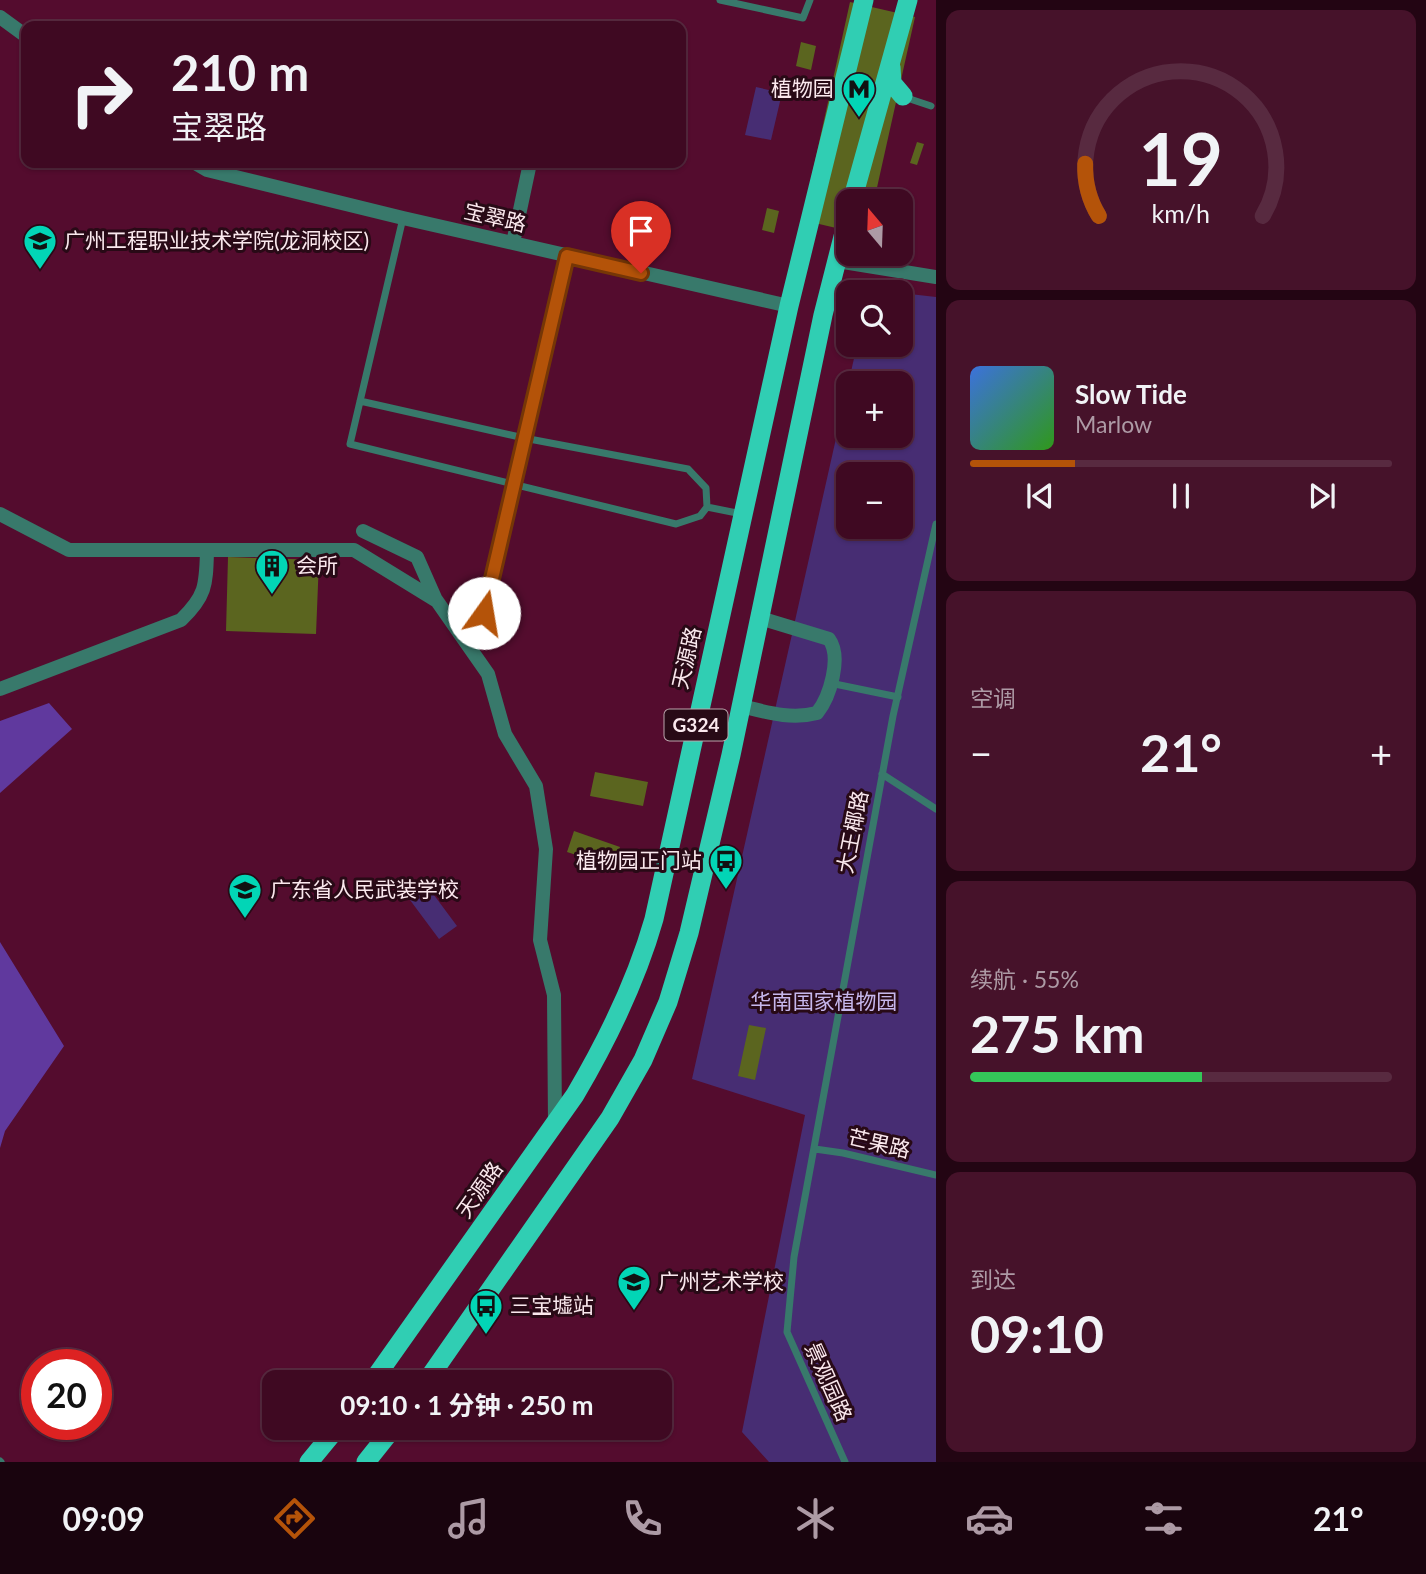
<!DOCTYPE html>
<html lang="zh">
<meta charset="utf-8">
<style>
:root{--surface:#3f0922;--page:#46122a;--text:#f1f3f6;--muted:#ad9aa5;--line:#582a40;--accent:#b45309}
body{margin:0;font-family:Lato,"Noto Sans SC",sans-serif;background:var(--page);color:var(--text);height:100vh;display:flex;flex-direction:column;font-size:26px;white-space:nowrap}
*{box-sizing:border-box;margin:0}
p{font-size:23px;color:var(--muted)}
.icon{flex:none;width:38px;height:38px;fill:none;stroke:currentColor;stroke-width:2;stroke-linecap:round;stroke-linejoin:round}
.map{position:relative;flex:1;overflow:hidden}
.sheet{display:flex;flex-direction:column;gap:10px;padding:10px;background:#230513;width:490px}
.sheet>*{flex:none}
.banner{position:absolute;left:21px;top:21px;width:665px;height:147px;border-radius:14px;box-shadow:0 2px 5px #0004,0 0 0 2px var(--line);background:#3f0922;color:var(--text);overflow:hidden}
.needle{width:46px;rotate:341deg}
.buttons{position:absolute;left:836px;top:189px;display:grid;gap:14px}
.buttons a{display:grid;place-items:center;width:77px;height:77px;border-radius:14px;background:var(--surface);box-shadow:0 2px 5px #0004,0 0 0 2px var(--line);font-size:35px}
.speed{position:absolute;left:21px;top:1349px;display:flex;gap:14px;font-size:35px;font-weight:700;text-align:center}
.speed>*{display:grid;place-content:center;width:91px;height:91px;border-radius:50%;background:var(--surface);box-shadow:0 2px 5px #0004,0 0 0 2px var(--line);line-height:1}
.speed .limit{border:10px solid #d22;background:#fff;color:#111}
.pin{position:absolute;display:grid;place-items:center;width:60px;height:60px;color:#fff;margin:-72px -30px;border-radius:50% 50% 50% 0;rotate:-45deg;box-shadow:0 0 7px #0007}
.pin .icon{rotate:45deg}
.me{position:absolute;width:77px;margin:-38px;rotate:13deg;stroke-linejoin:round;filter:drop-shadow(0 0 5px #0008)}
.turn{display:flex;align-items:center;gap:24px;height:147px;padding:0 35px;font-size:32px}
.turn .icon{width:91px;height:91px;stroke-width:2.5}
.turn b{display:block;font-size:49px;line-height:60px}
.big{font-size:52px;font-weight:700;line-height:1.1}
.sheet .widget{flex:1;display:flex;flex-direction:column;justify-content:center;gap:10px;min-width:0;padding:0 24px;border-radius:14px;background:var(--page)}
.sheet .dial{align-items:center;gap:0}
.dial svg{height:182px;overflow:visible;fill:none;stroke:var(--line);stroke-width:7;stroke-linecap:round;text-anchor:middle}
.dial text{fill:var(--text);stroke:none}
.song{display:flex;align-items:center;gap:21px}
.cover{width:84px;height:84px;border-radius:10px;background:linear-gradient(135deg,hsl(220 70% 55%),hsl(110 70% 35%))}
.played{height:7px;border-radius:4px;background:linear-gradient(90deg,var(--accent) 25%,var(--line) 25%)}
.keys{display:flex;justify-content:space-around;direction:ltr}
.heat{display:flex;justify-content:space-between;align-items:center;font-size:38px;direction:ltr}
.charge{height:10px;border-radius:5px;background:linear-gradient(90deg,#34c759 55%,var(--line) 0)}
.trip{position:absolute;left:262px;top:1370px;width:410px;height:70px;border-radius:14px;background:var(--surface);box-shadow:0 2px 5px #0004,0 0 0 2px var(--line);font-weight:700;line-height:70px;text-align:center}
.tab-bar{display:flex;height:112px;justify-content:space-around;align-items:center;background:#19040e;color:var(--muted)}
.tab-bar .icon{width:49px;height:49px}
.tab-bar .selected{color:var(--accent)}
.tab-bar b{font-size:32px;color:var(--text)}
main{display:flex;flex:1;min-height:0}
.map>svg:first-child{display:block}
.green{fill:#472d73;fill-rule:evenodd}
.forest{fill:#60399e}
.building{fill:#5b651f}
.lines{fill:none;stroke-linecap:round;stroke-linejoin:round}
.service{stroke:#38796b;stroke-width:7}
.minor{stroke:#38796b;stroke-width:14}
.trunk{stroke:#30ceb3;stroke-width:19}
.route-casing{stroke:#753606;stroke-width:18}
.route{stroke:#b45309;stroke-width:12}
.labels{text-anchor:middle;stroke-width:6;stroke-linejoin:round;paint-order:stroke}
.shield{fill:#280a16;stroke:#bba5ac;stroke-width:2}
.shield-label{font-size:19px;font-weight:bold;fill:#fae8ed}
.poi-label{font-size:21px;fill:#fae8ed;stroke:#280a16;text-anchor:start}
.street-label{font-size:21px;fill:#fae8ed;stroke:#280a16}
.park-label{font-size:21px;fill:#c7b8ed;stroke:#280a16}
</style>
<main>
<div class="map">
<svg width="936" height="1462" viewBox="0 0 936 1462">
<rect width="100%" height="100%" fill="#540c2e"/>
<path class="green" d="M 756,87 L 782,93 L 771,140 L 745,135 Z
M 901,293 L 936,297 L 936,1462 L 769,1462 L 742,1432 L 805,1115 L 692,1079 L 857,345 L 901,345 ZM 849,383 L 901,383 L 901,436 L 849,436 ZM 849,474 L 901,474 L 901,527 L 849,527 Z
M 428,887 L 457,926 L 439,939 L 410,900 Z"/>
<path class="forest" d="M 49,703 L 72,729 L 0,793 L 0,721 Z
M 0,942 L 64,1046 L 5,1131 L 0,1148 Z"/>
<path class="building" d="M 850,2 L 915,17 L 874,201 L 849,201 L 849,231 L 802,220 Z
M 801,42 L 816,46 L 811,70 L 796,66 Z
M 917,142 L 924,144 L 917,165 L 910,163 Z
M 767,208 L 779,211 L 774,233 L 762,230 Z
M 228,557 L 319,560 L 316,634 L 226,631 Z
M 595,772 L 648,782 L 643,806 L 590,796 Z
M 574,831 L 620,847 L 613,867 L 567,852 Z
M 749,1025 L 766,1028 L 755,1080 L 738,1076 Z"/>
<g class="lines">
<path class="service" d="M 720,0 L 803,18 L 810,0
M 904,97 L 931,106
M 403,218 L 350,444 L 676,524 L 700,516 L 707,507
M 360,401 L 524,438 L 688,469 L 706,488 L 707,507 L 742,514
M 484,613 L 567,256
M 830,683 L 898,697
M 882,774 L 936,809
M 815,1149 L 843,1153 L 936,1175
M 0,1461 L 1,1462
M 845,1462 L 787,1332 L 794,1257 L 893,716 L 936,524"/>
<path class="minor" d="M 0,17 L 26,36
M 195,163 L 207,170 L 403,218 L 789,306
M 513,243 L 530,163
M 837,261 L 936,277
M 0,514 L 69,550 L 354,550 L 437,601 L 488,674 L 505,734 L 536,786 L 546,849 L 540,940 L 554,995 L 555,1124
M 363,531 L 417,557 L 436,600
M 0,689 L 181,620 C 206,596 206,585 207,552
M 741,706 C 766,712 791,720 817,713 C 830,697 842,657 829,639 L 760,618"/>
<path class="trunk" d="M 891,67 L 892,83 L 903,96
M 852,201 L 908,0
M 372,1382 L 575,1095 C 608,1039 636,982 654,919 L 789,306 L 864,0
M 426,1382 L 610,1118 L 643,1060 L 668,1002 L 689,933 L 731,755 L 823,315 L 849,213
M 309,1462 L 337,1428
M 366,1462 L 393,1428"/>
</g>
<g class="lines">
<defs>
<path id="route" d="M 484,613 L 567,256 L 641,273"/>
</defs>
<use href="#route" class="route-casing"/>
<use href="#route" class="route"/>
</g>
<defs>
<symbol id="metro-pin" viewBox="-11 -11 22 30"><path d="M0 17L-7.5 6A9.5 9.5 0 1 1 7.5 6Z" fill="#02d5b6" stroke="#280a16"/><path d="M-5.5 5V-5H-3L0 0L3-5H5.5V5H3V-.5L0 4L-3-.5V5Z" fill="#111"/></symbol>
<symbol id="university-pin" viewBox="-11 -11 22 30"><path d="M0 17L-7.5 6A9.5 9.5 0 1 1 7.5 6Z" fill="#02d5b6" stroke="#280a16"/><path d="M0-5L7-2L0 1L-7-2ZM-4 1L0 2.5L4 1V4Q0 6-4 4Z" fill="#111"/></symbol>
<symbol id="building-pin" viewBox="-11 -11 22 30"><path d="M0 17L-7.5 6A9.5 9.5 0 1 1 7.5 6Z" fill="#02d5b6" stroke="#280a16"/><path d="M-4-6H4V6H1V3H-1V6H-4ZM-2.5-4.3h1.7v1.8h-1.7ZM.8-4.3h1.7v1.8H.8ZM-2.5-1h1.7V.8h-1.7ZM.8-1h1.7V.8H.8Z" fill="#111"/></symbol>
<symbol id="bus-pin" viewBox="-11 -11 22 30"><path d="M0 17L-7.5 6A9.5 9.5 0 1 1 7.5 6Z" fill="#02d5b6" stroke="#280a16"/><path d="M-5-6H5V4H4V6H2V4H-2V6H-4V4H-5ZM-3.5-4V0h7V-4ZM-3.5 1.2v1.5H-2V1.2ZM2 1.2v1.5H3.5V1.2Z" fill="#111"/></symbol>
<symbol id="school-pin" viewBox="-11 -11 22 30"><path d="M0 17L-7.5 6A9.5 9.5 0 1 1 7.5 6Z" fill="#02d5b6" stroke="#280a16"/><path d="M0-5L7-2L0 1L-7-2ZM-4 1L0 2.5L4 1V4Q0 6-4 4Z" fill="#111"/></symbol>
</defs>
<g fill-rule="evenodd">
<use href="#metro-pin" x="840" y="70" width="38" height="52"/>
<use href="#university-pin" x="21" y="222" width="38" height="52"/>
<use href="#building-pin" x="253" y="547" width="38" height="52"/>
<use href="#bus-pin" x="707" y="842" width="38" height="52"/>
<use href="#school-pin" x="226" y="871" width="38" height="52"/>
<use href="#university-pin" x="615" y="1263" width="38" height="52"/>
<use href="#bus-pin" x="467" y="1287" width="38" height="52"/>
</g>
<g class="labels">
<rect class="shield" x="664.5" y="709.5" width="63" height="31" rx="5"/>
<g class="shield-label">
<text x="696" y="732">G324</text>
</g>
<g class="poi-label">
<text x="834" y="96" text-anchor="end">植物园</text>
<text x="64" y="248">广州工程职业技术学院(龙洞校区)</text>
<text x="296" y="573">会所</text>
<text x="702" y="868" text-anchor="end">植物园正门站</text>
<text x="270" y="897">广东省人民武装学校</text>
<text x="658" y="1289">广州艺术学校</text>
<text x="510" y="1313">三宝墟站</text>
</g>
<g class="street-label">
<text transform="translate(495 218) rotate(13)" y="7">宝翠路</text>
<text transform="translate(687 658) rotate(-77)" y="7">天源路</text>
<text transform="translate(853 832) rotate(-79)" y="7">大王椰路</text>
<text transform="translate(879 1144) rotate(13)" y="7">芒果路</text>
<text transform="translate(480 1190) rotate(-55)" y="7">天源路</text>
<text transform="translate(828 1382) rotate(66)" y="7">景观园路</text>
</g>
<g class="park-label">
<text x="824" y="1009">华南国家植物园</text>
</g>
</g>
</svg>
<div class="buttons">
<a><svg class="needle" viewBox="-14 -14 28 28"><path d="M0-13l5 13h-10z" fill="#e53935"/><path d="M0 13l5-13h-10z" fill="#ad9aa5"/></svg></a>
<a><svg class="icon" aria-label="search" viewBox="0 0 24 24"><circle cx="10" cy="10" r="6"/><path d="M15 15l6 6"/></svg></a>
<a>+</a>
<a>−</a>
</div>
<div class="speed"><div class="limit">20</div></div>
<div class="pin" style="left:641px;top:273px;background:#d93025"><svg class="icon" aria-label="arrive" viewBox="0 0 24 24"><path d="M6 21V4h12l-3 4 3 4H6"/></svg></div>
<svg class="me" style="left:484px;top:613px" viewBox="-20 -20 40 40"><circle r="19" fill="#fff"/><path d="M0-13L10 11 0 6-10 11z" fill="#b45309"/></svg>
<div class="trip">09:10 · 1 分钟 · 250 m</div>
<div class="banner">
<div class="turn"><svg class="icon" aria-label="right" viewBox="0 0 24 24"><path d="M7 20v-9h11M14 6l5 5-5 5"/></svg><div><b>210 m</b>宝翠路</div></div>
</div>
</div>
<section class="sheet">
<div class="widget dial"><svg viewBox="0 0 100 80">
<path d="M14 69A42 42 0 1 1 86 69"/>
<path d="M14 69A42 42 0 0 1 8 46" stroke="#b45309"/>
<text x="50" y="56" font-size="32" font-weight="700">19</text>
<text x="50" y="72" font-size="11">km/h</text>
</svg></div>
<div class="widget">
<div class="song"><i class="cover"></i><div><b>Slow Tide</b><p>Marlow</p></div></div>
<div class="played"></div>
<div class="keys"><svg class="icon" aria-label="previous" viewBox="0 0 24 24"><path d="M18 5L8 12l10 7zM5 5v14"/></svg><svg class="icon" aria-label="pause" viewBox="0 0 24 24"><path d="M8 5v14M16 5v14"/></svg><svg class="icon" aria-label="next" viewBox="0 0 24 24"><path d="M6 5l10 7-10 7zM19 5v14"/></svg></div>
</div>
<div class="widget"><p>空调</p>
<div class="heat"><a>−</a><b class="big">21°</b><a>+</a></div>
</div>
<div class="widget"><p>续航 · 55%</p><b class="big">275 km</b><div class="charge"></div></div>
<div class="widget"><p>到达</p><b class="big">09:10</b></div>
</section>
</main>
<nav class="tab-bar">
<b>09:09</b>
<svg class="icon selected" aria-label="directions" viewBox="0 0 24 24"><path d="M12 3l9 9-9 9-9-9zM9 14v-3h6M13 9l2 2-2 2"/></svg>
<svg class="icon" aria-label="music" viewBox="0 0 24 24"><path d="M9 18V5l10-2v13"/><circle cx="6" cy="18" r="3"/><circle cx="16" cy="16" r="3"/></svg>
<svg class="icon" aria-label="phone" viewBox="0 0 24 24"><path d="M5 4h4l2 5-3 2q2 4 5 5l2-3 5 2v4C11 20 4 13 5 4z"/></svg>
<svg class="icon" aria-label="climate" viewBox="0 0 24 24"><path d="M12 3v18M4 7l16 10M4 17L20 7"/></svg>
<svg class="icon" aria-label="car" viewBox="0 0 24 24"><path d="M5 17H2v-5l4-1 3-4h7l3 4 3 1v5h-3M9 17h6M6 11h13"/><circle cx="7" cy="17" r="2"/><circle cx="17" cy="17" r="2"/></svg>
<svg class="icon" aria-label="filters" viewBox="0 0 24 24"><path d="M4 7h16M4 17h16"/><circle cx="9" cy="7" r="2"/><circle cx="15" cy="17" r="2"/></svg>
<b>21°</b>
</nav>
